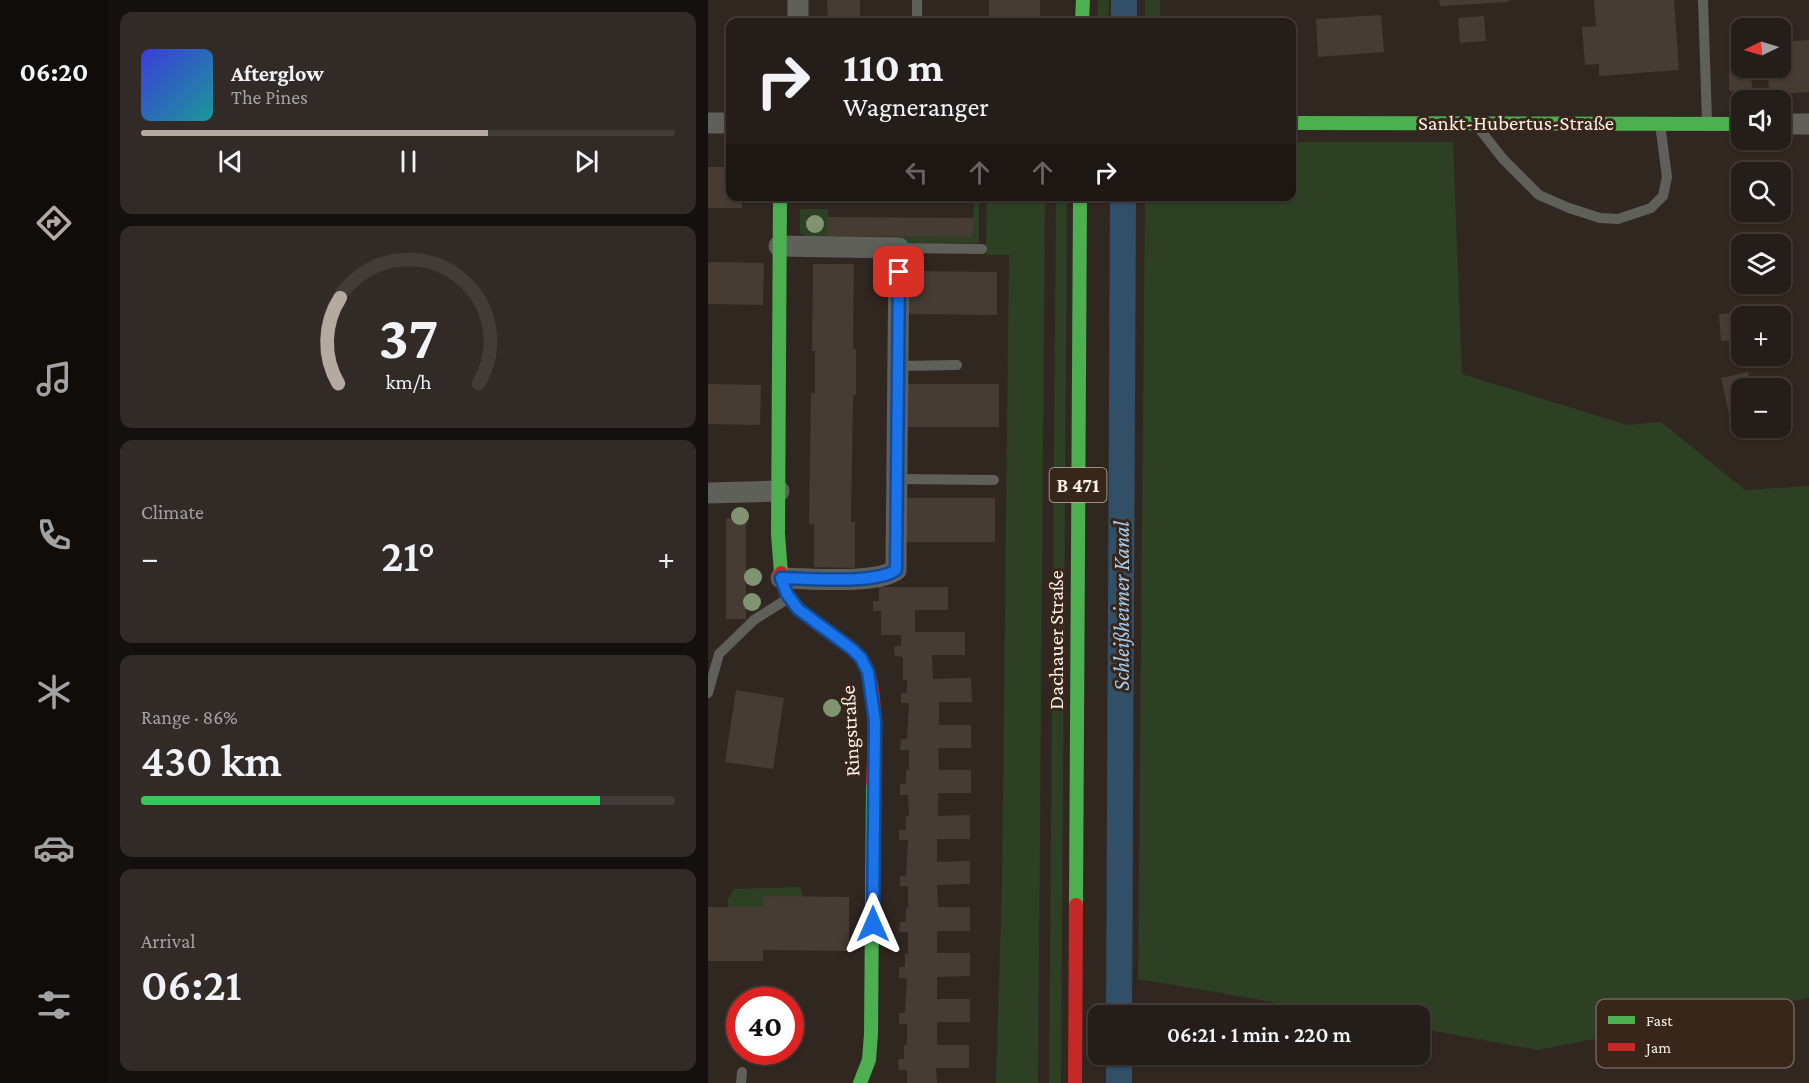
<!DOCTYPE html>
<meta charset="utf-8">
<style>
:root{--surface:#251d19;--page:#312a26;--text:#f1f3f6;--muted:#a3a2a2;--line:#423b38;--accent:#b5aaa2}
body{margin:0;font-family:"Crimson Pro",serif;background:var(--page);color:var(--text);height:100vh;display:flex;flex-direction:column;font-size:22px;white-space:nowrap}
*{box-sizing:border-box;margin:0}
p{font-size:20px;color:var(--muted)}
.icon{flex:none;width:33px;height:33px;fill:none;stroke:currentColor;stroke-width:2;stroke-linecap:round;stroke-linejoin:round}
.map{position:relative;flex:1;overflow:hidden}
.details{display:flex;flex-direction:column;gap:12px;padding:12px;background:#14100e;width:600px}
.details>*{flex:none}
.hud{position:absolute;left:18px;top:18px;width:570px;height:183px;border-radius:12px;box-shadow:0 2px 4px #0004,0 0 0 2px var(--line);background:#251d19;color:var(--text);overflow:hidden}
.needle{width:39px;rotate:265deg}
.tools{position:absolute;left:1023px;top:18px;display:grid;gap:12px}
.tools a{display:grid;place-items:center;width:60px;height:60px;border-radius:12px;background:var(--surface);box-shadow:0 2px 4px #0004,0 0 0 2px var(--line);font-size:30px}
.speed{position:absolute;left:18px;top:987px;display:flex;gap:12px;font-size:30px;font-weight:700;text-align:center}
.speed>*{display:grid;place-content:center;width:78px;height:78px;border-radius:50%;background:var(--surface);box-shadow:0 2px 4px #0004,0 0 0 2px var(--line);line-height:1}
.speed .limit{border:9px solid #d22;background:#fff;color:#111}
.pin{position:absolute;display:grid;place-items:center;width:51px;height:51px;color:#fff;margin:-26px;border-radius:12px;box-shadow:0 3px 9px #0006}
.me{position:absolute;width:66px;margin:-33px;rotate:0deg;stroke-linejoin:round;filter:drop-shadow(0 0 4px #0008)}
.turn{display:flex;align-items:center;gap:21px;height:126px;padding:0 18px;font-size:27px}
.turn .icon{width:78px;height:78px;stroke-width:2.5}
.turn b{display:block;font-size:42px;line-height:51px}
.lanes{display:flex;align-items:center;height:57px;padding:0 18px;background:#0003;justify-content:center;gap:30px;direction:ltr}
.lanes .off{opacity:.35}
.big{font-size:45px;font-weight:600;line-height:1.1}
.details .widget{flex:1;display:flex;flex-direction:column;justify-content:center;gap:9px;min-width:0;padding:0 21px;border-radius:12px;background:var(--page)}
.details .dial{align-items:center;gap:0}
.dial svg{height:156px;overflow:visible;fill:none;stroke:var(--line);stroke-width:7;stroke-linecap:round;text-anchor:middle}
.dial text{fill:var(--text);stroke:none}
.song{display:flex;align-items:center;gap:18px}
.cover{width:72px;height:72px;border-radius:9px;background:linear-gradient(135deg,hsl(240 70% 55%),hsl(180 70% 35%))}
.played{height:6px;border-radius:3px;background:linear-gradient(90deg,var(--accent) 65%,var(--line) 65%)}
.keys{display:flex;justify-content:space-around;direction:ltr}
.heat{display:flex;justify-content:space-between;align-items:center;font-size:33px;direction:ltr}
.charge{height:9px;border-radius:4px;background:linear-gradient(90deg,#34c759 86%,var(--line) 0)}
.trip{position:absolute;left:380px;top:1005px;width:342px;height:60px;border-radius:12px;background:var(--surface);box-shadow:0 2px 4px #0004,0 0 0 2px var(--line);font-weight:600;line-height:60px;text-align:center}
main{display:flex;flex:1;min-height:0}
.menu{display:flex;flex-direction:column;width:108px;justify-content:space-around;align-items:center;background:#0f0c0a;color:var(--muted)}
.menu .icon{width:42px;height:42px}
.menu .active{color:var(--accent)}
.menu b{font-size:27px;color:var(--text)}
.map>svg:first-child{display:block}
.green{fill:#2e4024}
.lines{fill:none;stroke-linecap:round;stroke-linejoin:round}
.canal{stroke:#314f67;stroke-width:26}
.building{fill:#473c34}
.lane{stroke:#60605b;stroke-width:10}
.street{stroke:#60605b;stroke-width:21}
.fast{stroke:#4caf50;stroke-width:14}
.jam{stroke:#c62828;stroke-width:14}
.tree{fill:#819471}
.route-casing{stroke:#114b97;stroke-width:15}
.route{stroke:#1a73e8;stroke-width:10}
.labels{text-anchor:middle;stroke-width:6;stroke-linejoin:round;paint-order:stroke}
.shield{fill:#38261a;stroke:#c1b3aa;stroke-width:1.5}
.shield-label{font-size:20px;font-weight:bold;fill:#fcf0e8}
.street-label{font-size:21px;fill:#fcf0e8;stroke:#38261a}
.water-label{font-size:22px;font-style:italic;fill:#a2cef5;stroke:#38261a}
.key{fill:#38261a;stroke:#736358;stroke-width:1.5}
.key-label{font-size:16px;fill:#fcf0e8}
</style>
<main>
<nav class="menu">
<b>06:20</b>
<svg class="icon active" aria-label="directions" viewBox="0 0 24 24"><path d="M12 3l9 9-9 9-9-9zM9 14v-3h6M13 9l2 2-2 2"/></svg>
<svg class="icon" aria-label="music" viewBox="0 0 24 24"><path d="M9 18V5l10-2v13"/><circle cx="6" cy="18" r="3"/><circle cx="16" cy="16" r="3"/></svg>
<svg class="icon" aria-label="phone" viewBox="0 0 24 24"><path d="M5 4h4l2 5-3 2q2 4 5 5l2-3 5 2v4C11 20 4 13 5 4z"/></svg>
<svg class="icon" aria-label="climate" viewBox="0 0 24 24"><path d="M12 3v18M4 7l16 10M4 17L20 7"/></svg>
<svg class="icon" aria-label="car" viewBox="0 0 24 24"><path d="M5 17H2v-5l4-1 3-4h7l3 4 3 1v5h-3M9 17h6M6 11h13"/><circle cx="7" cy="17" r="2"/><circle cx="17" cy="17" r="2"/></svg>
<svg class="icon" aria-label="filters" viewBox="0 0 24 24"><path d="M4 7h16M4 17h16"/><circle cx="9" cy="7" r="2"/><circle cx="15" cy="17" r="2"/></svg>
</nav>
<section class="details">
<div class="widget">
<div class="song"><i class="cover"></i><div><b>Afterglow</b><p>The Pines</p></div></div>
<div class="played"></div>
<div class="keys"><svg class="icon" aria-label="previous" viewBox="0 0 24 24"><path d="M18 5L8 12l10 7zM5 5v14"/></svg><svg class="icon" aria-label="pause" viewBox="0 0 24 24"><path d="M8 5v14M16 5v14"/></svg><svg class="icon" aria-label="next" viewBox="0 0 24 24"><path d="M6 5l10 7-10 7zM19 5v14"/></svg></div>
</div>
<div class="widget dial"><svg viewBox="0 0 100 80">
<path d="M14 69A42 42 0 1 1 86 69"/>
<path d="M14 69A42 42 0 0 1 15 25" stroke="#b5aaa2"/>
<text x="50" y="56" font-size="32" font-weight="700">37</text>
<text x="50" y="72" font-size="11">km/h</text>
</svg></div>
<div class="widget"><p>Climate</p>
<div class="heat"><a>−</a><b class="big">21°</b><a>+</a></div>
</div>
<div class="widget"><p>Range · 86%</p><b class="big">430 km</b><div class="charge"></div></div>
<div class="widget"><p>Arrival</p><b class="big">06:21</b></div>
</section>
<div class="map">
<svg width="1101" height="1083" viewBox="0 0 1101 1083">
<rect width="100%" height="100%" fill="#312721"/>
<path class="green" d="M 390,0 L 401,0 L 400,22 L 389,22 Z
M 437,0 L 452,0 L 452,22 L 437,22 Z
M 584,142 L 745,142 L 754,374 L 919,425 L 953,422 L 1037,490 L 1101,486 L 1101,998 L 829,1050 L 711,1028 L 711,1016 L 642,1015 L 430,979 L 437,197 L 584,196 Z
M 359,196 L 353,1083 L 341,1083 L 348,197 Z
M 266,197 L 271,197 L 271,243 L 105,243 L 92,233 L 92,209 L 120,209 L 120,236 L 265,237 Z
M 279,197 L 337,197 L 330,1083 L 288,1083 L 294,883 L 301,255 L 278,255 Z
M 91,887 L 94,891 L 94,896 L 98,897 L 55,896 L 55,907 L 21,907 L 19,900 L 26,889 Z"/>
<g class="lines">
<path class="canal" d="M 416,22 L 416,0
M 411,1016 L 415,196
M 411,1083 L 411,1054"/>
</g>
<path class="building" d="M 119,0 L 152,0 L 152,22 L 120,22 Z
M 281,0 L 332,0 L 332,22 L 281,22 Z
M 731,0 L 800,0 L 800,2 L 732,6 Z
M 886,0 L 966,0 L 971,70 L 891,76 L 891,64 L 877,65 L 874,27 L 888,26 Z
M 673,15 L 676,52 L 610,57 L 608,19 Z
M 776,16 L 778,41 L 752,43 L 750,18 Z
M 1101,40 L 1101,92 L 1061,95 L 1060,68 L 1072,68 L 1072,42 Z
M 1021,64 L 1043,68 L 1044,90 L 1021,91 Z
M 0,167 L 22,167 L 22,196 L 34,196 L 34,208 L 0,208 Z
M 119,217 L 266,218 L 265,237 L 119,236 Z
M 0,262 L 56,263 L 55,305 L 0,304 Z
M 105,264 L 146,264 L 145,349 L 148,349 L 148,395 L 145,395 L 143,522 L 147,522 L 147,568 L 106,567 L 106,524 L 101,524 L 103,393 L 107,393 L 107,351 L 104,351 Z
M 200,271 L 289,272 L 289,315 L 199,314 Z
M 1039,312 L 1039,316 L 1034,316 L 1034,340 L 1013,341 L 1011,314 Z
M 1040,372 L 1043,388 L 1034,388 L 1034,428 L 1062,428 L 1026,436 L 1013,378 Z
M 0,384 L 53,385 L 52,425 L 0,424 Z
M 199,384 L 291,384 L 291,427 L 199,427 Z
M 198,498 L 287,498 L 287,542 L 198,542 Z
M 18,518 L 38,519 L 38,619 L 18,619 Z
M 171,587 L 240,587 L 240,610 L 207,610 L 207,632 L 257,632 L 257,655 L 224,655 L 225,679 L 263,678 L 264,702 L 231,702 L 231,725 L 263,725 L 263,748 L 230,748 L 231,770 L 263,770 L 263,793 L 230,793 L 230,816 L 262,815 L 262,839 L 229,839 L 229,862 L 262,861 L 262,884 L 229,885 L 230,907 L 262,907 L 262,931 L 229,931 L 229,953 L 262,953 L 262,976 L 229,977 L 229,999 L 262,999 L 262,1022 L 229,1022 L 229,1045 L 261,1045 L 261,1068 L 228,1068 L 229,1083 L 199,1083 L 199,1070 L 191,1070 L 190,1059 L 196,1059 L 196,1045 L 199,1045 L 199,1024 L 191,1024 L 191,1013 L 197,1013 L 199,978 L 191,978 L 191,967 L 197,967 L 197,954 L 200,954 L 200,932 L 191,932 L 192,922 L 198,922 L 198,908 L 200,908 L 200,886 L 192,886 L 192,876 L 198,876 L 200,840 L 191,840 L 191,830 L 198,830 L 198,816 L 201,816 L 200,795 L 192,795 L 192,784 L 198,784 L 198,770 L 201,770 L 201,750 L 192,750 L 193,739 L 199,739 L 201,703 L 193,703 L 193,693 L 199,693 L 199,680 L 195,680 L 195,657 L 187,656 L 186,646 L 193,646 L 193,635 L 173,635 L 173,611 L 165,611 L 165,601 L 171,601 Z
M 28,690 L 76,698 L 65,769 L 17,762 Z
M 55,896 L 141,897 L 141,951 L 55,950 L 55,961 L 0,961 L 0,907 L 55,907 Z"/>
<g class="lines">
<path class="lane" d="M 995,0 L 999,121
M 209,22 L 209,0
M 770,127 L 795,159 L 831,195 L 861,208 L 892,218 L 910,219 L 943,208 L 955,196 L 959,177 L 952,124
M 191,248 L 274,249
M 191,366 L 249,365
M 191,479 L 286,480
M 0,693 L 11,654 L 46,620 L 79,599
M 33,1083 L 34,1072"/>
<path class="street" d="M 90,22 L 90,0
M 0,123 L 22,123
M 1072,124 L 1101,124
M 71,246 L 191,248 L 188,570 C 166,585 101,578 73,578
M 0,493 L 71,491"/>
<path class="fast" d="M 374,22 L 375,0
M 584,123 L 1034,124
M 72,196 L 70,534 L 73,573
M 368,905 L 372,196
M 152,1083 L 161,1060 L 163,1034 L 165,783"/>
<path class="jam" d="M 73,573 C 76,616 128,629 152,657 C 172,681 166,752 165,783
M 367,1083 L 368,905"/>
</g>
<g class="tree">
<circle cx="107" cy="224" r="9"/>
<circle cx="32" cy="516" r="9"/>
<circle cx="45" cy="577" r="9"/>
<circle cx="44" cy="602" r="9"/>
<circle cx="124" cy="708" r="9"/>
</g>
<g class="lines">
<defs>
<path id="route" d="M 165,924 L 167,721 L 160,672 L 153,658 L 144,649 L 90,609 L 79,594 L 73,578 C 101,578 166,585 188,570 L 191,272"/>
</defs>
<use href="#route" class="route-casing"/>
<use href="#route" class="route"/>
</g>
<g class="labels">
<rect class="shield" x="341.5" y="468" width="57" height="34" rx="4.5"/>
<g class="shield-label">
<text x="370" y="492">B 471</text>
</g>
<g class="street-label">
<text x="808" y="130">Sankt-Hubertus-Straße</text>
<text transform="translate(348 640) rotate(-90)" y="7">Dachauer Straße</text>
<text transform="translate(142 731) rotate(-93)" y="7">Ringstraße</text>
</g>
<g class="water-label">
<text transform="translate(413 606) rotate(-90)" y="8">Schleißheimer Kanal</text>
</g>
</g>
<rect x="888" y="999" width="198" height="69" rx="9" class="key"/>
<rect x="900" y="1016" width="27" height="8" fill="#4caf50"/>
<rect x="900" y="1043" width="27" height="8" fill="#c62828"/>
<g class="key-label">
<text x="938" y="1026">Fast</text>
<text x="938" y="1053">Jam</text>
</g>
</svg>
<div class="tools">
<a><svg class="needle" viewBox="-14 -14 28 28"><path d="M0-13l5 13h-10z" fill="#e53935"/><path d="M0 13l5-13h-10z" fill="#a3a2a2"/></svg></a>
<a><svg class="icon" aria-label="sound" viewBox="0 0 24 24"><path d="M4 9h4l5-4v14l-5-4H4zM17 9q2 3 0 6"/></svg></a>
<a><svg class="icon" aria-label="search" viewBox="0 0 24 24"><circle cx="10" cy="10" r="6"/><path d="M15 15l6 6"/></svg></a>
<a><svg class="icon" aria-label="layers" viewBox="0 0 24 24"><path d="M12 4l9 5-9 5-9-5zM3 14l9 5 9-5"/></svg></a>
<a>+</a>
<a>−</a>
</div>
<div class="speed"><div class="limit">40</div></div>
<div class="pin" style="left:191px;top:272px;background:#d93025"><svg class="icon" aria-label="arrive" viewBox="0 0 24 24"><path d="M6 21V4h12l-3 4 3 4H6"/></svg></div>
<svg class="me" style="left:165px;top:924px" viewBox="-20 -20 40 40"><path d="M0-17L14 15 0 8-14 15z" fill="#1a73e8" stroke="#fff" stroke-width="4"/></svg>
<div class="trip">06:21 · 1 min · 220 m</div>
<div class="hud">
<div class="turn"><svg class="icon" aria-label="right" viewBox="0 0 24 24"><path d="M7 20v-9h11M14 6l5 5-5 5"/></svg><div><b>110 m</b>Wagneranger</div></div>
<div class="lanes"><svg class="icon off" aria-label="left" viewBox="0 0 24 24"><path d="M17 20v-9H6M10 6l-5 5 5 5"/></svg><svg class="icon off" aria-label="ahead" viewBox="0 0 24 24"><path d="M12 20V5M6 11l6-6 6 6"/></svg><svg class="icon off" aria-label="ahead" viewBox="0 0 24 24"><path d="M12 20V5M6 11l6-6 6 6"/></svg><svg class="icon" aria-label="right" viewBox="0 0 24 24"><path d="M7 20v-9h11M14 6l5 5-5 5"/></svg></div>
</div>
</div>
</main>
